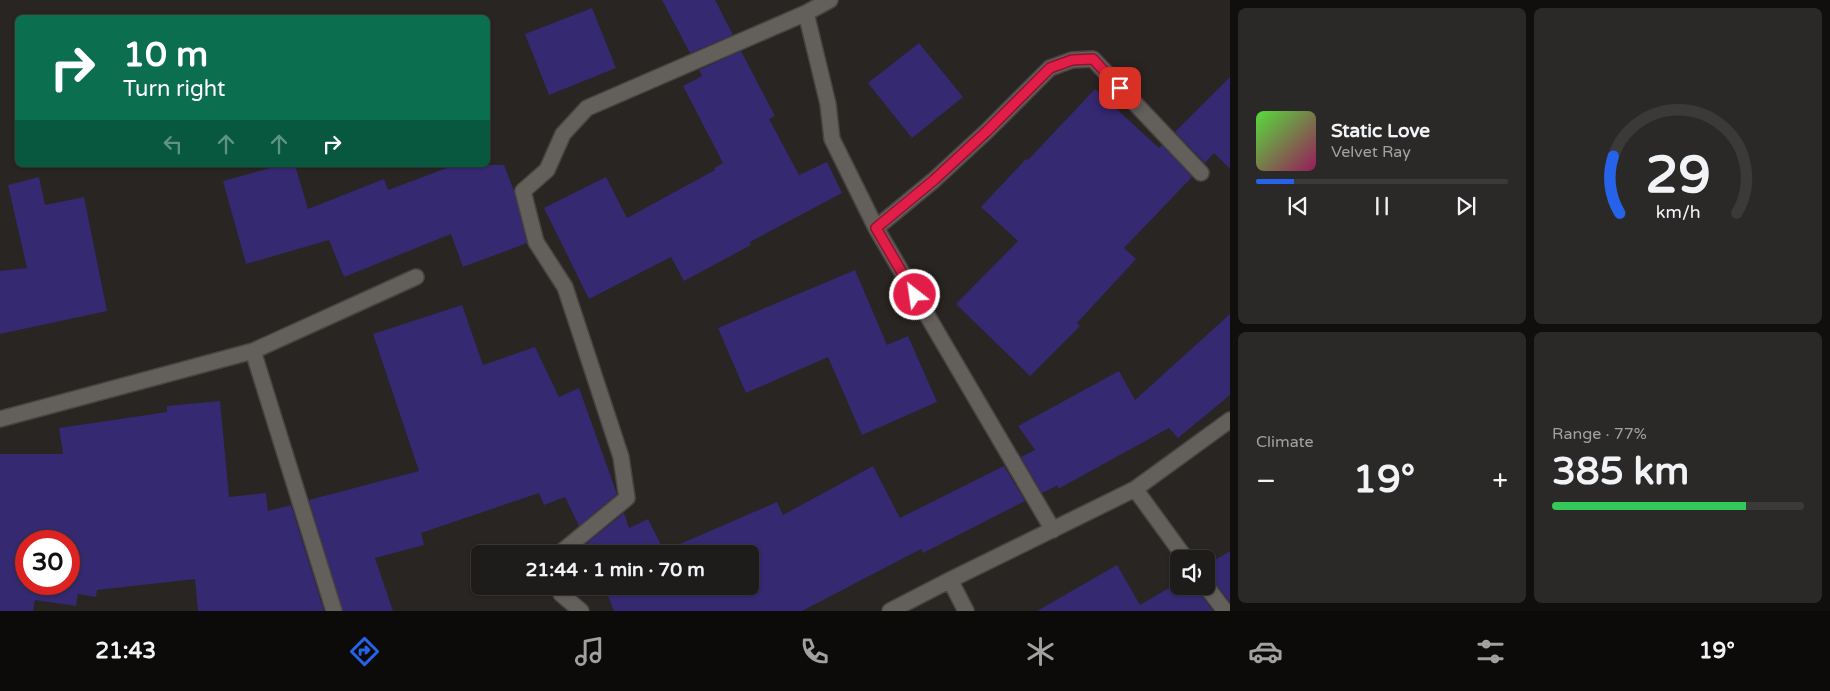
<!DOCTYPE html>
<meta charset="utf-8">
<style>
:root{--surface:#1e1c1a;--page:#2b2927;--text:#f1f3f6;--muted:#a1a1a2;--line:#3c3a39;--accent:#2563eb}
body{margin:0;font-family:"Varela Round",sans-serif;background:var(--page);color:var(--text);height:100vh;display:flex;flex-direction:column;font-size:19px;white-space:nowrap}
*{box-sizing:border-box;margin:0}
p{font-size:16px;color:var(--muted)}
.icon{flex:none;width:28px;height:28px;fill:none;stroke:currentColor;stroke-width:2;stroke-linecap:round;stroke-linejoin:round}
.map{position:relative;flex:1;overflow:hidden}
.sheet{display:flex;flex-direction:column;gap:8px;padding:8px;background:#100f0e;width:600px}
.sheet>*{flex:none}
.banner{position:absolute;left:15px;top:15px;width:475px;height:152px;border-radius:8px;box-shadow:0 1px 4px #0004,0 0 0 1px var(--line);background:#0b6e4f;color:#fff;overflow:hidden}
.buttons{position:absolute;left:1170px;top:550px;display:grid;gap:10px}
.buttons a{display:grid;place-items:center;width:45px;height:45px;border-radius:8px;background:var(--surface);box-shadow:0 1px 4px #0004,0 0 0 1px var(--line);font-size:25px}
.speed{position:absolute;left:15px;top:530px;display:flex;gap:10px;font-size:25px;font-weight:700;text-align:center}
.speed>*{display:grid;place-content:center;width:65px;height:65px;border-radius:50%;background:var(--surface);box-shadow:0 1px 4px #0004,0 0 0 1px var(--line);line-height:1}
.speed .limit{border:8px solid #d22;background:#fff;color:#111}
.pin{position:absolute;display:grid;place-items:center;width:42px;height:42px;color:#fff;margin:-21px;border-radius:10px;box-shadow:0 2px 8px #0006}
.me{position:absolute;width:55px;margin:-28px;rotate:330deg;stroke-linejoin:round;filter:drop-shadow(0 0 4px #0008)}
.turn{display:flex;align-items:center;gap:18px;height:105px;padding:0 25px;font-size:22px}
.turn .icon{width:65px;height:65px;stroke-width:2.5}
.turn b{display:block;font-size:35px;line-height:42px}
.lanes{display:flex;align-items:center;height:48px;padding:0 25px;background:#0003;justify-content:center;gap:25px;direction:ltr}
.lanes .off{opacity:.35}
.big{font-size:38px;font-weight:700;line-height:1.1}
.sheet .tile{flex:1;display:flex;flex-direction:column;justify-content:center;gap:8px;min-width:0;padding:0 18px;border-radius:8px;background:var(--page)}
.sheet .dial{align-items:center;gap:0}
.dial svg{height:130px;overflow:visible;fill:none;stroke:var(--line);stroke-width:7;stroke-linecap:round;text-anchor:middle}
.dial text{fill:var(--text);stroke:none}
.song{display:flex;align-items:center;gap:15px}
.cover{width:60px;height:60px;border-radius:8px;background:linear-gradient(135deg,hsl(110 70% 55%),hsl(330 70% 35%))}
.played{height:5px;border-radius:2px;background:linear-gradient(90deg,var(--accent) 15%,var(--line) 15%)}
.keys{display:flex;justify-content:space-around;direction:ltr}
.heat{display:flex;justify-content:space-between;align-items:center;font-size:28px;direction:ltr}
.charge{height:8px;border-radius:4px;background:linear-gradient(90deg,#34c759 77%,var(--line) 0)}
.sheet .tiles{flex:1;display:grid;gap:8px;grid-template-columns:repeat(2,1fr)}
.trip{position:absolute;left:471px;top:545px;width:288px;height:50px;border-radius:8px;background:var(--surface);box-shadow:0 1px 4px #0004,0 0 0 1px var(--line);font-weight:700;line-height:50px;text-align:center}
.tab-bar{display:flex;height:80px;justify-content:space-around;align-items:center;background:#0c0b0a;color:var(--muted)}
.tab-bar .icon{width:35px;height:35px}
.tab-bar .current{color:var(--accent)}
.tab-bar b{font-size:22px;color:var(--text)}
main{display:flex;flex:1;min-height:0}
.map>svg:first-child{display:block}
.building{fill:#352971;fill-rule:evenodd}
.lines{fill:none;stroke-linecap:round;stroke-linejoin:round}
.street-casing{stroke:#474441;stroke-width:18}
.street{stroke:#63605c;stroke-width:15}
.route-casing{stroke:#92132f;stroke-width:12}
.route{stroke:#e11d48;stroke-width:9}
</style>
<main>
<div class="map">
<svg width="1230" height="611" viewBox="0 0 1230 611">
<rect width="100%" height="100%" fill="#282522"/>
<path class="building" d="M 662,0 L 715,0 L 733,35 L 690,53 Z
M 592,8 L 616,68 L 549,95 L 525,34 Z
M 919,43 L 963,97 L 912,138 L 868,83 Z
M 741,51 L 775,116 L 769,119 L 799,175 L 827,162 L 842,193 L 750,242 L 751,245 L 684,281 L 671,257 L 589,299 L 544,208 L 606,177 L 627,218 L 715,170 L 714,168 L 723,163 L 683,86 L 702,76 L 699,70 Z
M 1230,77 L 1230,169 L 1214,153 L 1205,163 L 1175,132 Z
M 1095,89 L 1159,148 L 1162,145 L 1192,177 L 1124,248 L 1136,259 L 1077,323 L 1080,326 L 1030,376 L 956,304 L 1018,241 L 981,207 L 1026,159 L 1028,160 Z
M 282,165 L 295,165 L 308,209 L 384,179 L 388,190 L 455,165 L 504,165 L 514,191 L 527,243 L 463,267 L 451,234 L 344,277 L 329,240 L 246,264 L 223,181 Z
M 39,177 L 45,205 L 84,197 L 107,311 L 0,334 L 0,271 L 27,268 L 8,185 Z
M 855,270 L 887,345 L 908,336 L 937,402 L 862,435 L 828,357 L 746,393 L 718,328 Z
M 462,305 L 483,365 L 535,347 L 559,397 L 579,388 L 617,494 L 579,526 L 565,497 L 544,505 L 539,493 L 421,533 L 424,545 L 375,558 L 393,611 L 343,611 L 309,500 L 419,471 L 373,334 Z
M 1230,314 L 1230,395 L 1178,438 L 1169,428 L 1058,489 L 1058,485 L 1042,493 L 1021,457 L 1035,450 L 1018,426 L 1119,371 L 1135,400 Z
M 220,401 L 229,497 L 266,493 L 268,511 L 291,505 L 324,611 L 198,611 L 195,579 L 97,590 L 96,597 L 78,594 L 76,606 L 35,600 L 33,611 L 0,611 L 0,454 L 63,454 L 59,428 L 167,412 L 167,406 ZM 26,541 L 69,541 L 69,584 L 26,584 Z
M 873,466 L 900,518 L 1004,466 L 1025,501 L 923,553 L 921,549 L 802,611 L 614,611 L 604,586 L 750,586 L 750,554 L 592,554 L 587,543 L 624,513 L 629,528 L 648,519 L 664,551 L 777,502 L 783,515 Z
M 1230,551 L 1230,602 L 1213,580 L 1206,577 L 1206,565 Z
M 1117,565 L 1140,605 L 1179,582 L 1179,586 L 1197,586 L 1199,592 L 1213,611 L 1037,611 Z"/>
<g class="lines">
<defs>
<path id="street" d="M 806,13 L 828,104 L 832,139 L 876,228 L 1053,530
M 876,228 L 934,180 L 987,131 L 1050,68 L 1072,60 L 1093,59 L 1201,173
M 253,351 L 334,611
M 0,419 L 253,351 L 416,277
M 1135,489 L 1186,559
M 559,554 L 627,498 L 621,457 L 565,287 L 536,242 L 523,191 L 547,170 L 563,134 L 587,108 L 806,13 L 830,0
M 950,580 L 966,611
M 560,586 L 561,594 L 581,611
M 1206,586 L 1225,611
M 890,611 L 950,580 L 1135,489 L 1230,420"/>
</defs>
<use href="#street" class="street-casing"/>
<use href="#street" class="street"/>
</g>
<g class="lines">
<defs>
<path id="route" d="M 915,295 L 876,228 L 934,180 L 987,131 L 1050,68 L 1072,60 L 1093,59 L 1120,88"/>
</defs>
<use href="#route" class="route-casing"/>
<use href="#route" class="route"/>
</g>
</svg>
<div class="buttons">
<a><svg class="icon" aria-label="sound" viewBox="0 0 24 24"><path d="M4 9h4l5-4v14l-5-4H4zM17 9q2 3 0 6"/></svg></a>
</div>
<div class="speed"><div class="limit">30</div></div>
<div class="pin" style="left:1120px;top:88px;background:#d93025"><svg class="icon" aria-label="arrive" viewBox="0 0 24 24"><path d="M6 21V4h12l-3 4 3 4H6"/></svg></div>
<svg class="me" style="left:915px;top:295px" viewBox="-20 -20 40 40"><circle r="17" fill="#e11d48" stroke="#fff" stroke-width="3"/><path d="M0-11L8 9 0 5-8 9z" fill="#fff"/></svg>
<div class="trip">21:44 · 1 min · 70 m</div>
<div class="banner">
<div class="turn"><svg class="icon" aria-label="right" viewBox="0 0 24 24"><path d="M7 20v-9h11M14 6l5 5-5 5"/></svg><div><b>10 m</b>Turn right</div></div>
<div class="lanes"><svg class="icon off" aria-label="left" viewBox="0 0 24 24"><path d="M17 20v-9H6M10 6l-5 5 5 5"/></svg><svg class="icon off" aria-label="ahead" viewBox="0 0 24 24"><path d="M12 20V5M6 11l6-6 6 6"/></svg><svg class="icon off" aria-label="ahead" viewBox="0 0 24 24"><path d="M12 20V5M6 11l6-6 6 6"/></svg><svg class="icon" aria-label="right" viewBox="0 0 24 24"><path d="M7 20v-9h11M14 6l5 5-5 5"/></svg></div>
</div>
</div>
<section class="sheet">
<div class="tiles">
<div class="tile">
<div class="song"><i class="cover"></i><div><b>Static Love</b><p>Velvet Ray</p></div></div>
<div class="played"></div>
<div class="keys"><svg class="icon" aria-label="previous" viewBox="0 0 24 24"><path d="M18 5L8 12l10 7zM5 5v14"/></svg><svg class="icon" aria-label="pause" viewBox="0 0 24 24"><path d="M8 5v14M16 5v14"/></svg><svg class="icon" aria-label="next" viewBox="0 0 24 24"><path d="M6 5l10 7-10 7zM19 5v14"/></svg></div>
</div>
<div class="tile dial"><svg viewBox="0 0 100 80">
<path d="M14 69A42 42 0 1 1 86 69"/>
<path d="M14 69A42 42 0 0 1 10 34" stroke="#2563eb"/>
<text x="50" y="56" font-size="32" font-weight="700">29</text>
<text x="50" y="72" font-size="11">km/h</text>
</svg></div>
<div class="tile"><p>Climate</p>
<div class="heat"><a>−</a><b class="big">19°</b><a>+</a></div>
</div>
<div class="tile"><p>Range · 77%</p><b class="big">385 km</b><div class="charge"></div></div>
</div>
</section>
</main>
<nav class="tab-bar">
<b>21:43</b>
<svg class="icon current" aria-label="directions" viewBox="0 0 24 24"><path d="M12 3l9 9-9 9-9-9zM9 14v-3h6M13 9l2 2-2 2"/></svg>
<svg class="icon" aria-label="music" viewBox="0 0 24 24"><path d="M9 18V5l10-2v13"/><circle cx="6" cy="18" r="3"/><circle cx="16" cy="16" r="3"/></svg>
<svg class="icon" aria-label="phone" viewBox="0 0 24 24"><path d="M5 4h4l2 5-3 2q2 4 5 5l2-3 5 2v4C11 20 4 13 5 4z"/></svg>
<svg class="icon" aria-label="climate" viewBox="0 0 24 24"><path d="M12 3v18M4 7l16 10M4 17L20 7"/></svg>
<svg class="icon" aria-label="car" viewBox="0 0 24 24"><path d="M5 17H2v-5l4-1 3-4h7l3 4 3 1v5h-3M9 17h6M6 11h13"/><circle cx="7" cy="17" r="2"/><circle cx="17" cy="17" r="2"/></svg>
<svg class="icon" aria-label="filters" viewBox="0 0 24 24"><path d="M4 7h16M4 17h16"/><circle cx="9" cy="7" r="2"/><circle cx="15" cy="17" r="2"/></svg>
<b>19°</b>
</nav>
